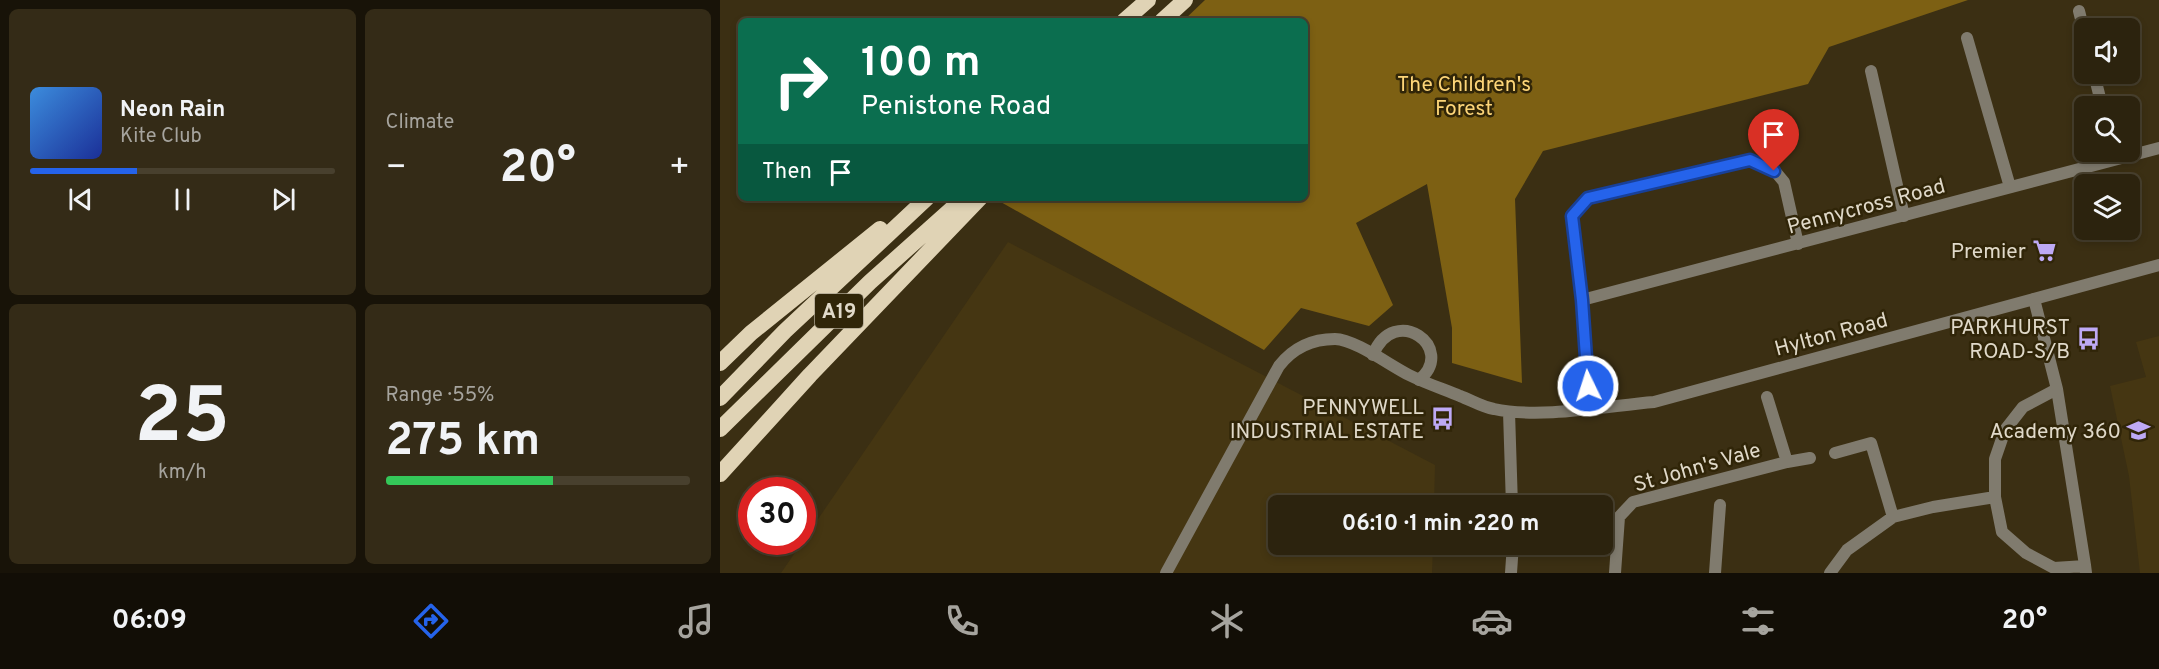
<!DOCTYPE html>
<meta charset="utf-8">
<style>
:root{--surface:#2c230e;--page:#342b17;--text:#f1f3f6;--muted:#a6a49e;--line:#48402e;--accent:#2563eb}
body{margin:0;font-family:Overpass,sans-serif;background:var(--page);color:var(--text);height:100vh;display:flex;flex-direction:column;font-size:22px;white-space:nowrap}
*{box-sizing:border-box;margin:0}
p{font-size:20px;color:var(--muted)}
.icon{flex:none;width:33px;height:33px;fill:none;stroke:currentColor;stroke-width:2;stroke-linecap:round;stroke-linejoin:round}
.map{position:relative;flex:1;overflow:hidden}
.sheet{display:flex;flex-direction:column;gap:9px;padding:9px;background:#181308;width:720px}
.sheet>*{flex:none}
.banner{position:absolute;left:18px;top:18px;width:570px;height:183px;border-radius:9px;box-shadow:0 3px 9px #0003,0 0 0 2px var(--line);background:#0b6e4f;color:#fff;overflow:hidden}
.fabs{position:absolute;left:1354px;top:18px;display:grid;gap:12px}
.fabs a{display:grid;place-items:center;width:66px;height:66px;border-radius:9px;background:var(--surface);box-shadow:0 3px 9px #0003,0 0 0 2px var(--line);font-size:30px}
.speed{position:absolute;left:18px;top:477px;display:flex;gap:12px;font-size:30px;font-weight:700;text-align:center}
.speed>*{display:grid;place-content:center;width:78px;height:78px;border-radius:50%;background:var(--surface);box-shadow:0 3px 9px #0003,0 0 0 2px var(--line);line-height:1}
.speed .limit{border:9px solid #d22;background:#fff;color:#111}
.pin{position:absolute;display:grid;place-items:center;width:51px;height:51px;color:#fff;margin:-62px -26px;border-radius:50% 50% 50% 0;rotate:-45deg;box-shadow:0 0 6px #0007}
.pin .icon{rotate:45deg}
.me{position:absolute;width:66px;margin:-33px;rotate:356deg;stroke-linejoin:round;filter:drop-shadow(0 0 4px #0008)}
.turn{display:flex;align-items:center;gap:21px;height:126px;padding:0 24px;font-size:27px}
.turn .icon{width:78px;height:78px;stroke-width:2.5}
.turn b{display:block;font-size:42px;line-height:51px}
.then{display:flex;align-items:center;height:57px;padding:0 24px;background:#0003;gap:12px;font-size:22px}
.big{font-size:45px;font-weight:700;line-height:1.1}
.sheet .widget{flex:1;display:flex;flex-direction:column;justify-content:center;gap:9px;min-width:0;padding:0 21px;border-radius:9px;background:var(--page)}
.sheet .dial{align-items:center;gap:0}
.dial b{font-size:78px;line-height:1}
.song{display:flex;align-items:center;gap:18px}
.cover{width:72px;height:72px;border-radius:9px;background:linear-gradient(135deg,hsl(210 70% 55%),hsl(230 70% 35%))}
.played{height:6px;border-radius:3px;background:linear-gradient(90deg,var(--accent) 35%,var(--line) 35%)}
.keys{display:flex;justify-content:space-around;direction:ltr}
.heat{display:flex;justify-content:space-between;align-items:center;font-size:33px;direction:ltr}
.charge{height:9px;border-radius:4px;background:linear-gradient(90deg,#34c759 55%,var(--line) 0)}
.sheet .tiles{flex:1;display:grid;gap:9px;grid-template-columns:repeat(2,1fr)}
.trip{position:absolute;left:548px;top:495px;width:345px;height:60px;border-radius:9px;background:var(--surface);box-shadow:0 3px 9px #0003,0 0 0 2px var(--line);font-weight:700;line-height:60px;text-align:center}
.tabs{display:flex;height:96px;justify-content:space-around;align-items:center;background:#120e06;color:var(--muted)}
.tabs .icon{width:42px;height:42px}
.tabs .current{color:var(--accent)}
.tabs b{font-size:27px;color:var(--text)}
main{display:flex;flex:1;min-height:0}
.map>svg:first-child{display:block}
.built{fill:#453612}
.forest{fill:#7d6013}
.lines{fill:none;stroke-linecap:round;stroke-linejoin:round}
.minor{stroke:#807b6e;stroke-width:12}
.tertiary{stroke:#807b6e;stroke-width:12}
.trunk{stroke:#e0d3b5;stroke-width:16}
.route-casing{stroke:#184099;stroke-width:15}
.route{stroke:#2563eb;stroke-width:10}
.labels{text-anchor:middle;stroke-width:5;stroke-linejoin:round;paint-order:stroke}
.shield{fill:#302508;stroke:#aba38f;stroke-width:1.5}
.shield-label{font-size:20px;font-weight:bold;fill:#e0d9c9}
.park-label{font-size:21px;fill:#fdd578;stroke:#302508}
.street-label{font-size:21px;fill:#e0d9c9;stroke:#302508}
.poi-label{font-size:21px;fill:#e0d9c9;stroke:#302508;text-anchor:end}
</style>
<main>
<section class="sheet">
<div class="tiles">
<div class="widget">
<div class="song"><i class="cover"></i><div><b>Neon Rain</b><p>Kite Club</p></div></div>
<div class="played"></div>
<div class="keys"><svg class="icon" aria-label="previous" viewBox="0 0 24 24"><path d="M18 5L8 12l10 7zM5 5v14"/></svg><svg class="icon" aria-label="pause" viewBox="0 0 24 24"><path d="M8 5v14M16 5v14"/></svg><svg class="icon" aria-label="next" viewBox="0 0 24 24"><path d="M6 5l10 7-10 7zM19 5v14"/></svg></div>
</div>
<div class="widget"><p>Climate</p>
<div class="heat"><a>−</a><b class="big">20°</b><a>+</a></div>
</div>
<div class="widget dial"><b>25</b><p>km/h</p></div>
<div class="widget"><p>Range · 55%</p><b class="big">275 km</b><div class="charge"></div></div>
</div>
</section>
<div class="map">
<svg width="1439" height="573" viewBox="0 0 1439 573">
<rect width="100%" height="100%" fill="#3b2f13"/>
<path class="built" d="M 288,242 L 715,465 L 714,505 L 558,506 L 558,544 L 713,545 L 712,573 L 61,573 Z
M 1439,336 L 1439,573 L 1420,573 L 1409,476 L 1390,386 L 1426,377 L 1416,342 Z"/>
<path class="forest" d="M 485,0 L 1248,0 L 1109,47 L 1088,84 L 823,151 L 795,199 L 802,383 L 732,363 L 732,328 L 707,184 L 636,223 L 673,305 L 649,326 L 581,308 L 544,350 L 279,201 L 282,198 L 585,198 L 585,21 L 463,21 Z"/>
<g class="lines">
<path class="minor" d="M 1359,11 L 1365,35
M 1247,38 L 1290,187
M 1151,71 L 1184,216
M 1374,74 L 1382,106
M 1314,299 L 1337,389
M 862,300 L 1439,148
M 653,355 C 674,302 738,348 699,380
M 1047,397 L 1067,462
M 870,408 L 862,300 L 852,216 L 868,198 L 1030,160 L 1054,170 L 1064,182 L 1078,244
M 1115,453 L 1151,443 L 1173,517
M 1365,566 L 1334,568 L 1306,553 L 1282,532 L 1275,497 L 1275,459 L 1285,430 L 1303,407 L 1337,389 L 1365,565 L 1366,573
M 895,573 L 899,517 L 913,502 L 1067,462 L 1090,458
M 995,573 L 1000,505
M 1110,573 L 1127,550 L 1173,517 L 1213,507 L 1275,497"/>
<path class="tertiary" d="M 789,412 L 792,506
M 446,573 L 559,366 C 573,348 592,339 615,339 C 634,339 671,366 689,375 C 705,383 723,389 740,396 C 751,400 762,407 774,409 C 820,419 887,406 934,402 L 1439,265
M 791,573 L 793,544"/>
<path class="trunk" d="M 404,21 L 428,0
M 442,21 L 465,0
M 0,363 L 31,333 L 160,229
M 0,398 L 65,331 L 207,198
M 0,429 L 150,282 L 244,198
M 0,474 L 90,375 L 260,198"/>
</g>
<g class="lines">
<defs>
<path id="route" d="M 868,386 L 862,300 L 852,216 L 868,198 L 1030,160 L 1054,171"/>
</defs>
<use href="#route" class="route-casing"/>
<use href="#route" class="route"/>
</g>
<defs>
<symbol id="supermarket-bare" viewBox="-9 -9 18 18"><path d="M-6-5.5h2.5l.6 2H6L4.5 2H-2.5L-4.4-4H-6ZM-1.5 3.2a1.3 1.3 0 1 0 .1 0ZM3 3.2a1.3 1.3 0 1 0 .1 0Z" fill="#bea9f5" stroke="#302508" stroke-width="2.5" paint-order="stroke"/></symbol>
<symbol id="bus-bare" viewBox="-9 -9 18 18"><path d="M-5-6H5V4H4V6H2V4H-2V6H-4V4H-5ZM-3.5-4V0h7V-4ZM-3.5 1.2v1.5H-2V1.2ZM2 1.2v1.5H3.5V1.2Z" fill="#bea9f5" stroke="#302508" stroke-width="2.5" paint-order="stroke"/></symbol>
<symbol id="school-bare" viewBox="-9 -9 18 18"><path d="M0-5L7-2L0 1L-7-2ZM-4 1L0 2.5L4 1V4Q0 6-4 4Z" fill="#bea9f5" stroke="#302508" stroke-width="2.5" paint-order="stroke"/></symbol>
</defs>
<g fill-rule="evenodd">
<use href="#supermarket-bare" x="1308" y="234" width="33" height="33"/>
<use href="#bus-bare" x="1352" y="322" width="33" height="33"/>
<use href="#bus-bare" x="706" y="402" width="33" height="33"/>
<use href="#school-bare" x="1402" y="414" width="33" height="33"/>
</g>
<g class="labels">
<rect class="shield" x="95" y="294" width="48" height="34" rx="4.5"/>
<g class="shield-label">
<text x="119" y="318">A19</text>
</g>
<g class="park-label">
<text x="744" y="91">The Children's<tspan x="744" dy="24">Forest</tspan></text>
</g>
<g class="street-label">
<text transform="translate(1146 206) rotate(-15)" y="7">Pennycross Road</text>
<text transform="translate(1111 334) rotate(-15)" y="7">Hylton Road</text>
<text transform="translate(977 467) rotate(-16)" y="7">St John's Vale</text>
</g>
<g class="poi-label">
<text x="1306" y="258">Premier</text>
<text x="1350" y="334">PARKHURST<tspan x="1350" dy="24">ROAD-S/B</tspan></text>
<text x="704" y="414">PENNYWELL<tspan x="704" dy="24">INDUSTRIAL ESTATE</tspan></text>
<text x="1401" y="438">Academy 360</text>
</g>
</g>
</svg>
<div class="fabs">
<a><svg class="icon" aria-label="sound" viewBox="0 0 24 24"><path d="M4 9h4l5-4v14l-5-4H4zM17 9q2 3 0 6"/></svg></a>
<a><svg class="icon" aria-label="search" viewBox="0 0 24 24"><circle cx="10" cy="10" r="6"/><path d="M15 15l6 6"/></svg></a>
<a><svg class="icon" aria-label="layers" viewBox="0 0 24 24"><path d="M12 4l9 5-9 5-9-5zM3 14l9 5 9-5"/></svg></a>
</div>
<div class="speed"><div class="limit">30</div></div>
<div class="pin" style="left:1054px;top:171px;background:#d93025"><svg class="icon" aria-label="arrive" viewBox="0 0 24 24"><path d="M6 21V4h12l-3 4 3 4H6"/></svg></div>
<svg class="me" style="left:868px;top:386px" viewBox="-20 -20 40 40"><circle r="17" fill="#2563eb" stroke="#fff" stroke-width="3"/><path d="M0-11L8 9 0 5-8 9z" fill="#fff"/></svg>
<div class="trip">06:10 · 1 min · 220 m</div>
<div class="banner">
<div class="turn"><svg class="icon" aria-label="right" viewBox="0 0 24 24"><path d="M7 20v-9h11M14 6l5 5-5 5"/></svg><div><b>100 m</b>Penistone Road</div></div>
<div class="then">Then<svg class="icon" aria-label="arrive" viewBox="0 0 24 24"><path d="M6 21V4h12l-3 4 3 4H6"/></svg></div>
</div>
</div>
</main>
<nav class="tabs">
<b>06:09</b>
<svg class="icon current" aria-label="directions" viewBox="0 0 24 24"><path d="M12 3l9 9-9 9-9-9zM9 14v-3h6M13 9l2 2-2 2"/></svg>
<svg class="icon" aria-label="music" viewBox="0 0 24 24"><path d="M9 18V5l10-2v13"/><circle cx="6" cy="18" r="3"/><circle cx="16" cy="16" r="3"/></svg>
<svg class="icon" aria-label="phone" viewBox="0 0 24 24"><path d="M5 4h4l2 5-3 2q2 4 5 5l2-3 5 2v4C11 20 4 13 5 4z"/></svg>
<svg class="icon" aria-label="climate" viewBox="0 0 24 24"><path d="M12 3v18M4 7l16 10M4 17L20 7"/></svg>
<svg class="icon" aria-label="car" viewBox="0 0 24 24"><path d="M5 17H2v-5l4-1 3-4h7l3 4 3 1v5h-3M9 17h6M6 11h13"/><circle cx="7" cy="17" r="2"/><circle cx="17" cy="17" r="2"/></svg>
<svg class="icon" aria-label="filters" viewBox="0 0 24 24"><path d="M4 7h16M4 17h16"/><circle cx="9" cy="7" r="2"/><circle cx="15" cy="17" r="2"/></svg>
<b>20°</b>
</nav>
